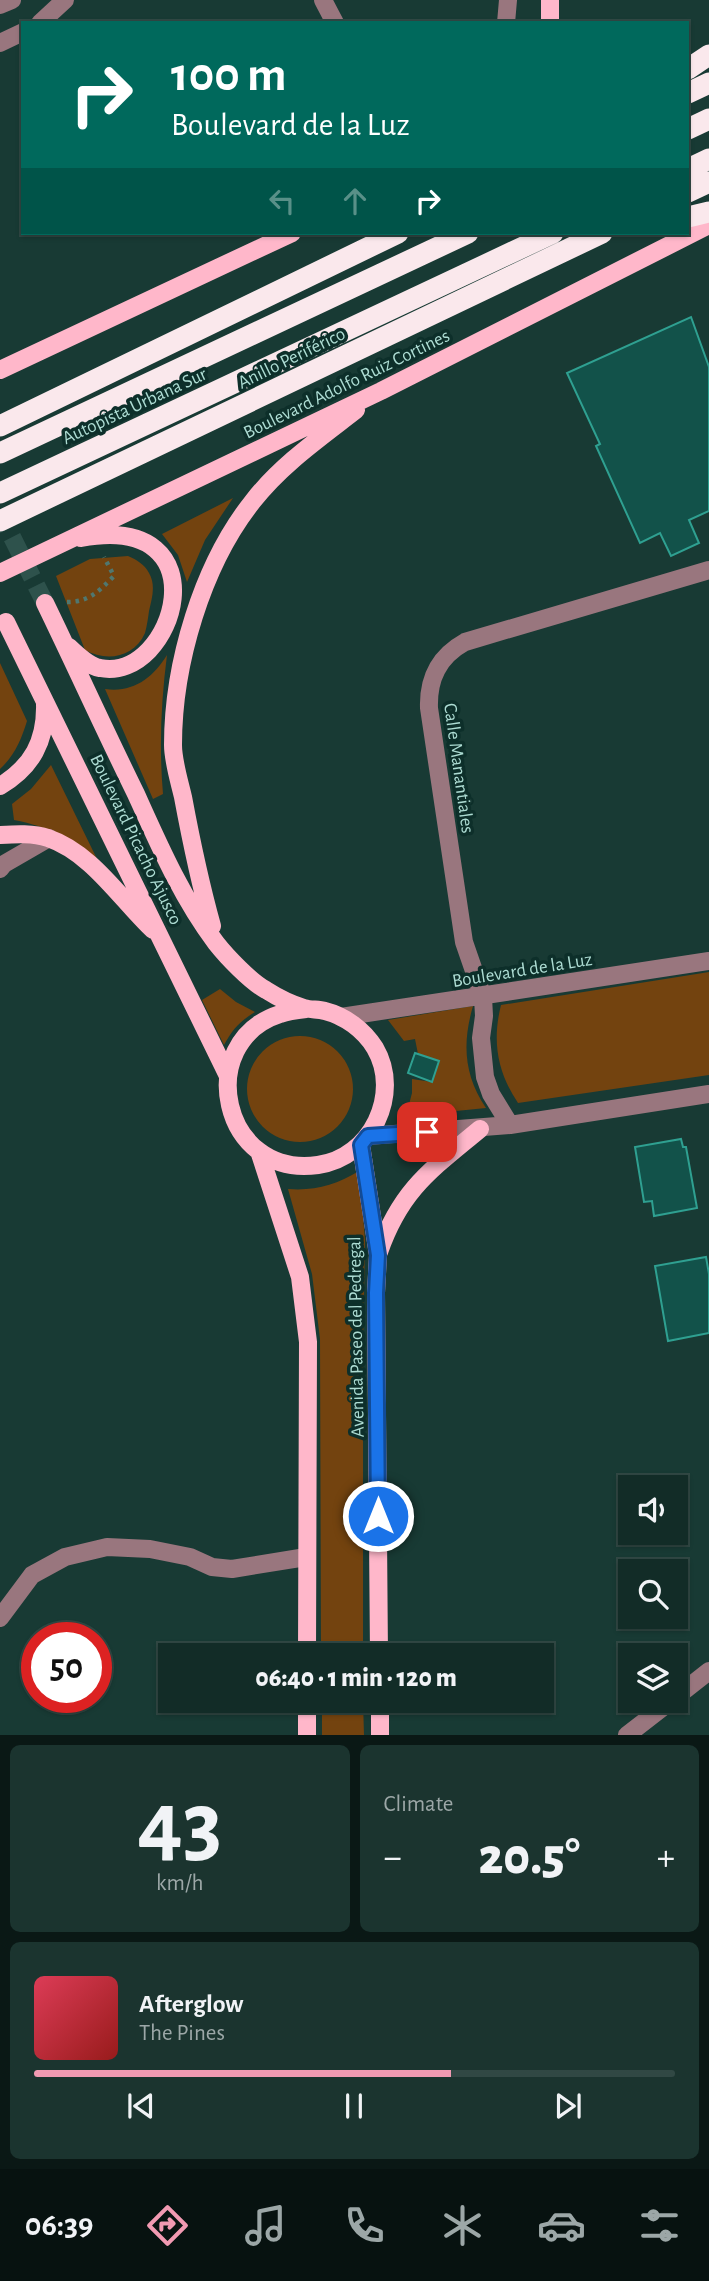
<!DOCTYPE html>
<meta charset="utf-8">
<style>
:root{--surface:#122c27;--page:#1b342f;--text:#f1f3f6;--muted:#9ca7a7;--line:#314844;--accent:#f19ab2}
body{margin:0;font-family:"Alegreya Sans",sans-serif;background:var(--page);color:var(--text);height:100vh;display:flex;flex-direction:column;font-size:26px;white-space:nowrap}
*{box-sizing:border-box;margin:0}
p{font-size:23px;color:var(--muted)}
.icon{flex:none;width:38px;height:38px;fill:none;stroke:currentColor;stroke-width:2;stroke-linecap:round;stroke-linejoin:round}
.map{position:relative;height:1735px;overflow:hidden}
.panel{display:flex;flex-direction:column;gap:10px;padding:10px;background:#0a1815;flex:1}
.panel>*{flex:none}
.banner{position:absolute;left:21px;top:21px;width:668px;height:214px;border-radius:0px;box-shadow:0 2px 5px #0004,0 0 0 2px var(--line);background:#00695c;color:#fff;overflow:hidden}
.controls{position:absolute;left:618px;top:1475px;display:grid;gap:14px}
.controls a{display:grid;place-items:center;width:70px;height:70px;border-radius:0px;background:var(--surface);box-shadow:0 2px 5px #0004,0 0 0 2px var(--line);font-size:35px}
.speed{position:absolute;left:21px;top:1622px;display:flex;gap:14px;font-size:35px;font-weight:700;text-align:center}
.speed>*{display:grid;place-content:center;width:91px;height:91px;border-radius:50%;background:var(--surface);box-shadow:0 2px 5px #0004,0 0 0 2px var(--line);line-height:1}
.speed .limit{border:10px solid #d22;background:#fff;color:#111}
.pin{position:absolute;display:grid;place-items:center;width:60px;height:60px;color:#fff;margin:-30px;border-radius:14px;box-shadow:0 4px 10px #0006}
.me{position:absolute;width:77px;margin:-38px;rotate:0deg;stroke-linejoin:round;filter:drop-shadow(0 0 5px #0008)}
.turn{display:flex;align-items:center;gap:24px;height:147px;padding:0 35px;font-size:32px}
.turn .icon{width:91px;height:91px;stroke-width:2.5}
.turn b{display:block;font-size:49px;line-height:60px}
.lanes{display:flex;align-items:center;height:66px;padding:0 35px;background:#0003;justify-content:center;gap:35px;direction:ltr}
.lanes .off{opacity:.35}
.big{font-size:52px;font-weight:800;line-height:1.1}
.panel .widget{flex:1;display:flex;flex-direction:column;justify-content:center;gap:10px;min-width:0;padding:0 24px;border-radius:10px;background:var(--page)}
.panel .dial{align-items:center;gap:0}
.dial b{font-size:91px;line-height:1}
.song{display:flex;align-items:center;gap:21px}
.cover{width:84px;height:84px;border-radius:10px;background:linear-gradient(135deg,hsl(350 70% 55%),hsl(0 70% 35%))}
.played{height:7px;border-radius:4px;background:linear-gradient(90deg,var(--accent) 65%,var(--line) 65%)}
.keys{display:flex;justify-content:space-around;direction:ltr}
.heat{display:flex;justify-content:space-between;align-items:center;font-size:38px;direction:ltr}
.panel .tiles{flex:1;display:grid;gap:10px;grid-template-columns:1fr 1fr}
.widget:last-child{grid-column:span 2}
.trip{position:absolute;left:158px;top:1643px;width:396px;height:70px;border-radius:0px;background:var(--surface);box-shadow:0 2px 5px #0004,0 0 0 2px var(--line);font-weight:800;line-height:70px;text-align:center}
.dock{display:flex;height:112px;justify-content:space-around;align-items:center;background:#071210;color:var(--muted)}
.dock .icon{width:49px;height:49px}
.dock .current{color:var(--accent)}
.dock b{font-size:32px;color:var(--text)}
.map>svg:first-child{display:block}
.green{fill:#73430f}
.building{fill:#12524a;stroke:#2fa091;stroke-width:2}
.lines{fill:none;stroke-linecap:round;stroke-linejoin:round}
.major-tunnel{stroke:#2e524c;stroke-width:18;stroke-dasharray:18 9;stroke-linecap:butt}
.path{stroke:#50776f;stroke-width:4.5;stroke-dasharray:3.5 5;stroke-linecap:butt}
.minor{stroke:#99767e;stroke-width:18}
.major{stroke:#ffb7ca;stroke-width:18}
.highway{stroke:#fae8ec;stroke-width:21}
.route-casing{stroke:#114b97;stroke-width:18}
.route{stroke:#1a73e8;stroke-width:12}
.labels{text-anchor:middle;stroke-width:7;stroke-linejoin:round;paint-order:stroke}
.street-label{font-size:19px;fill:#addcd3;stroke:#0d2f2a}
</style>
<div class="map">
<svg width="709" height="1735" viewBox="0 0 709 1735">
<rect width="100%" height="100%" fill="#183a34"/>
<path class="green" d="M 233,498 L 205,540 L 187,582 L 178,555 L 162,534 Z
M 128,556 C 137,560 144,564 149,573 C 156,585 152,598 149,611 C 148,618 147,626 145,633 C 134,658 106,662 85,650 L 56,576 L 90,559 Z
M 167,655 C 161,702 159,747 163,794 L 153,799 L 105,689 C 133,693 153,678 167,655 Z
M 0,663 L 27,721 C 21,740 15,755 0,769 Z
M 51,765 L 97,859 C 68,838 50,827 14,820 L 12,804 L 31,789 Z
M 709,972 L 709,1075 L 518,1103 C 497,1072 492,1041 501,1005 Z
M 220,989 L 236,1002 L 255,1012 C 240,1021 232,1030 224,1045 L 202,1000 Z
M 473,1006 C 462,1044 464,1075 486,1108 L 406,1116 L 412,1093 L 412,1079 L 432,1082 L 439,1062 L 418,1054 L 415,1039 L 404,1041 L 388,1020 Z
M247 1089a53 53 0 1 1 106 0a53 53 0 1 1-106 0Z
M 359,1171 L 365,1240 L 363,1344 L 363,1655 L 321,1655 L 320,1339 L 312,1274 L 288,1189 C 315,1191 336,1185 359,1171 Z
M 322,1701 L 363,1701 L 364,1735 L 322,1735 Z"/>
<path class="building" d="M 691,317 L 709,367 L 709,511 L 689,520 L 699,543 L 671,556 L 660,533 L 640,543 L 596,446 L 600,444 L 567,373 Z
M 415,1053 L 439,1061 L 432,1082 L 408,1073 Z
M 681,1139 L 683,1147 L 686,1147 L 697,1208 L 654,1216 L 652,1201 L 644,1202 L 635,1147 Z
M 706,1257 L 709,1274 L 709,1333 L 668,1341 L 655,1266 Z"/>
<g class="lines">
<path class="major-tunnel" d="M 0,513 L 45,603"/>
<path class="path" d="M 67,602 C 89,602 99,591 114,576 L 104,557"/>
<path class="minor" d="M 323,0 L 335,23
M 0,5 L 12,0
M 40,23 L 65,0
M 506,23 L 508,0
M 0,43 L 23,32
M 0,869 L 4,864 L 49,838
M 341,1017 L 709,961
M 510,1125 L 491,1094 L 485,1077 L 481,1038 L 484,1016 L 483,997 L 464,942 L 429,708 C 428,679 438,657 465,642 L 709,570
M 368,1136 L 510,1125 L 709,1094
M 0,1618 L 32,1575 L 65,1557 L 107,1547 L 150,1549 L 190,1557 L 212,1567 L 232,1569 L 306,1557
M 676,1697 L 709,1671
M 627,1735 L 671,1701"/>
<path class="major" d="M 550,0 L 550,23
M 0,370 L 292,233
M 0,573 L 381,391 L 709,225
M 45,603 C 76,667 105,731 136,794 C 159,845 182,898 216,943 C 227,957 251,982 266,990 C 277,997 291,1004 304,1008 C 311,1010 318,1009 325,1011 C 345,1016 364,1030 375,1048 C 402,1094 371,1158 318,1165 C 221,1179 193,1042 280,1014 C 288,1011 297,1010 306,1009
M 6,622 L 228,1076
M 69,647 C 78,655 88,666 100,668 C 175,683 225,511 81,538
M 0,786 C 32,767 46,741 45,704
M 0,835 C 16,834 33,833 48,838 C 92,853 121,900 153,930
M 212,926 C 200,883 191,840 183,797 C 179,780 173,761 173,745 C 173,664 202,565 253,501 C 281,465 320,438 356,410
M 361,1145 L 378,1255 L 376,1293 L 379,1656
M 259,1151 L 300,1277 L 308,1342 L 307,1656
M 379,1252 C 401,1189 432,1169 480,1129
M 307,1701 L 307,1735
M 380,1701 L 380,1735"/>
<path class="highway" d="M 688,69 L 709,55
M 688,93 L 709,83
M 688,129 L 709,119
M 688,169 L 709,159
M 688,192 L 709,182
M 688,217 L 709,212
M 0,426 L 398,233
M 0,453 L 468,233
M 0,493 L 553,233
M 0,521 L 602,233"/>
</g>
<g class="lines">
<defs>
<path id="route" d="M 378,1516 L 376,1293 L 378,1255 L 361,1145 L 368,1136 L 427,1132"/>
</defs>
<use href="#route" class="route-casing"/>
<use href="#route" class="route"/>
</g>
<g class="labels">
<g class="street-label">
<text transform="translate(291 357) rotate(-26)" y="7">Anillo Periférico</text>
<text transform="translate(346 383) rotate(-26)" y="7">Boulevard Adolfo Ruiz Cortines</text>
<text transform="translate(134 405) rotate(-25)" y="7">Autopista Urbana Sur</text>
<text transform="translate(460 768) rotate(82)" y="7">Calle Manantiales</text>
<text transform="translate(137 839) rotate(64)" y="7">Boulevard Picacho Ajusco</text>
<text transform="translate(522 969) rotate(-9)" y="7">Boulevard de la Luz</text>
<text transform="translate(355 1337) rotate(-91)" y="7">Avenida Paseo del Pedregal</text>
</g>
</g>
</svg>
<div class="controls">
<a><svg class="icon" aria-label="sound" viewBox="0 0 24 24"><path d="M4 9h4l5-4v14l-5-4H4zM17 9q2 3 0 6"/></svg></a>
<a><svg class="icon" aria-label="search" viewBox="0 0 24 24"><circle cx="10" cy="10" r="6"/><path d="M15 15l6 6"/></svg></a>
<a><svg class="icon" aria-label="layers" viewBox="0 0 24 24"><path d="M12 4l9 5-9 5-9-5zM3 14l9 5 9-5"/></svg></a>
</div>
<div class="speed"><div class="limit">50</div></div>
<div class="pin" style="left:427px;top:1132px;background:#d93025"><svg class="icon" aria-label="arrive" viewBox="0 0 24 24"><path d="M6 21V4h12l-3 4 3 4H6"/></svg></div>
<svg class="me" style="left:378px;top:1516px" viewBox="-20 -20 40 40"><circle r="17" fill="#1a73e8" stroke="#fff" stroke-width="3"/><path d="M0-11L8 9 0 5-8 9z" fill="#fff"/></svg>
<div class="trip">06:40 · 1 min · 120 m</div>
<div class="banner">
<div class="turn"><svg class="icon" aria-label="right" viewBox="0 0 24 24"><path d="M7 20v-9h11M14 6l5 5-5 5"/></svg><div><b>100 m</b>Boulevard de la Luz</div></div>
<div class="lanes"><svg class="icon off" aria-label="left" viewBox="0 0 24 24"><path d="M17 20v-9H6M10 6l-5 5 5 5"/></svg><svg class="icon off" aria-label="ahead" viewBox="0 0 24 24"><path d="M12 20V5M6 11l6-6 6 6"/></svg><svg class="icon" aria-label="right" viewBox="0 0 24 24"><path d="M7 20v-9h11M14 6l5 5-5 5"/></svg></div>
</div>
</div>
<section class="panel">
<div class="tiles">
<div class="widget dial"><b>43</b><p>km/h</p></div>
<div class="widget"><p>Climate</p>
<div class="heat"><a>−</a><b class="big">20.5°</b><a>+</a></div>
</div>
<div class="widget">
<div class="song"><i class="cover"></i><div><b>Afterglow</b><p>The Pines</p></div></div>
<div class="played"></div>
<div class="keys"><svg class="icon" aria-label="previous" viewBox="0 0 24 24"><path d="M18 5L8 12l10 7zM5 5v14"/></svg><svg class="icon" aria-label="pause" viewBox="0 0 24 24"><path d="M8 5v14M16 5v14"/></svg><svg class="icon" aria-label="next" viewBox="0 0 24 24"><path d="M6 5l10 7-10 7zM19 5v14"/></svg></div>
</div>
</div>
</section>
<nav class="dock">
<b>06:39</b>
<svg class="icon current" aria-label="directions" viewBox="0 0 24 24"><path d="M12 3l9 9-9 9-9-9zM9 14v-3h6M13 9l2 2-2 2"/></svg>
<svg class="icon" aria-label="music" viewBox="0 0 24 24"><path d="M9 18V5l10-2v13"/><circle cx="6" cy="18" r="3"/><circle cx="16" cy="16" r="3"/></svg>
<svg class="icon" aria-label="phone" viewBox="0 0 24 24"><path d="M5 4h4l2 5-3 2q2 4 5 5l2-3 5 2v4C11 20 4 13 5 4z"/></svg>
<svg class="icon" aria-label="climate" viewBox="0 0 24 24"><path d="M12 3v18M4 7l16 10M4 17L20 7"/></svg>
<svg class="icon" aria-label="car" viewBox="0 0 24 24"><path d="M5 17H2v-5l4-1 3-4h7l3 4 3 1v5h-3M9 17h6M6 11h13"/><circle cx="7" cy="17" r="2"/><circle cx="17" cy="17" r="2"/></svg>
<svg class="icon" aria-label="filters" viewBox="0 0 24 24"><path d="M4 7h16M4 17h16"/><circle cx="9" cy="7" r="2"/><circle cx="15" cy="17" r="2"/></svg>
</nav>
